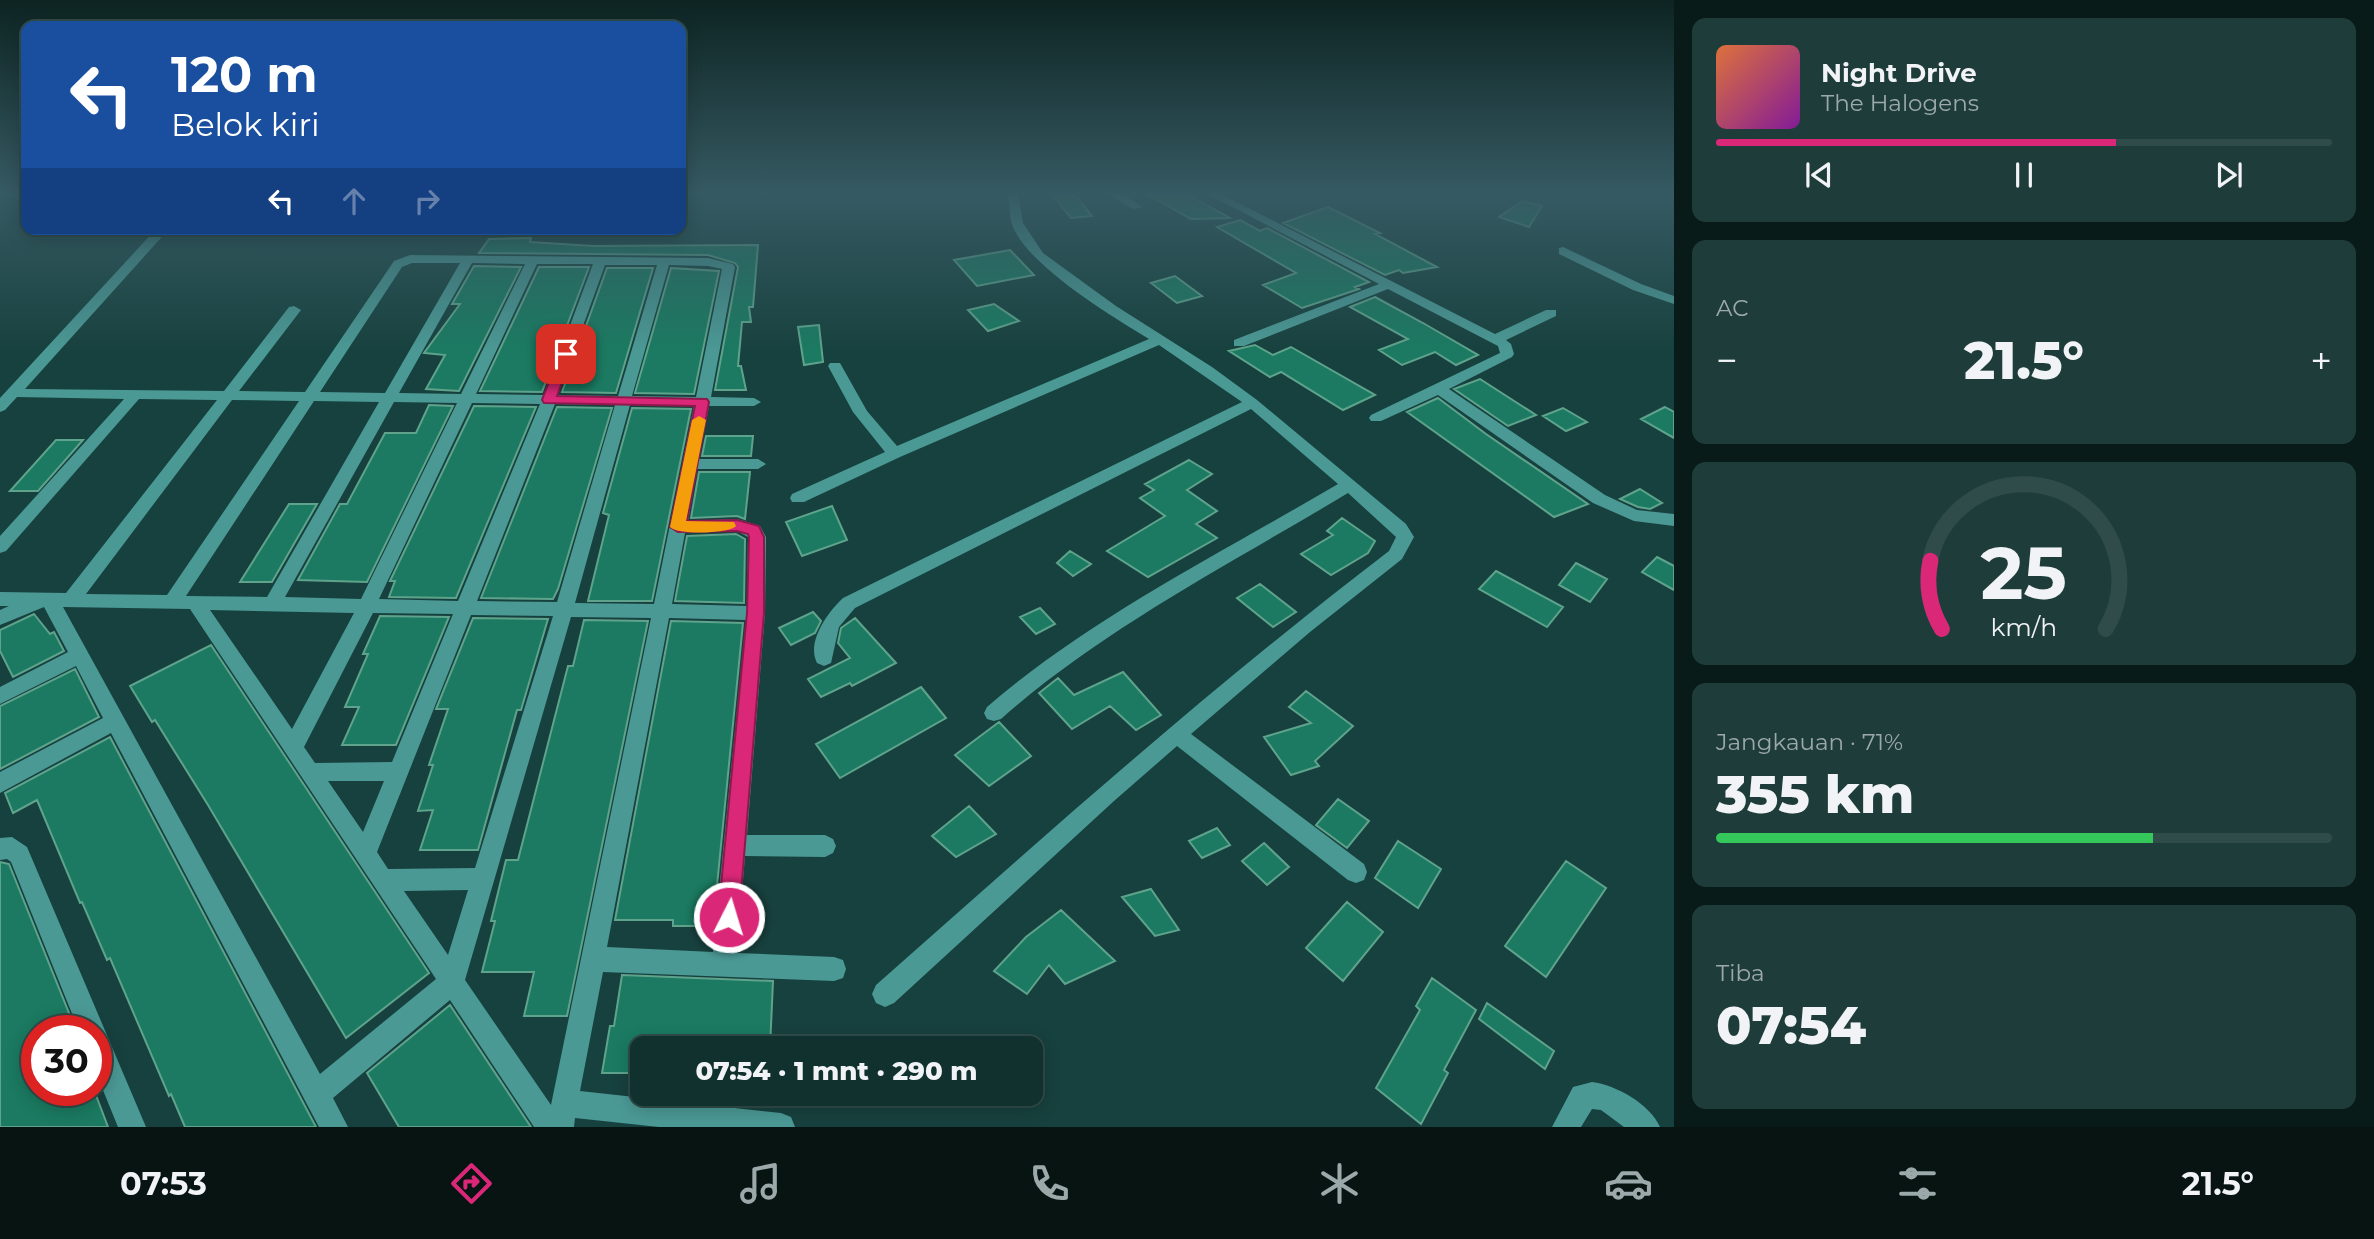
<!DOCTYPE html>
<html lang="id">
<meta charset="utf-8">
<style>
:root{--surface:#11312e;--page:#1e3d3a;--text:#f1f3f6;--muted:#9ca9aa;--line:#304c4a;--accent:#db2777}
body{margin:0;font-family:Montserrat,sans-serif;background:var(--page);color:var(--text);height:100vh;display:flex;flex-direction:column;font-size:26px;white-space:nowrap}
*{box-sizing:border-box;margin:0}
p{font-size:23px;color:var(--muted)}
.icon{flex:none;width:38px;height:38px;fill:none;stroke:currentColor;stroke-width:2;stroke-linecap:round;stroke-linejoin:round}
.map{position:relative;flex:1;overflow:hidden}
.sheet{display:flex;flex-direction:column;gap:18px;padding:18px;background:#091b19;width:700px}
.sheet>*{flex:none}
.banner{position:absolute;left:21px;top:21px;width:665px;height:214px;border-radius:14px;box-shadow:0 4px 18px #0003,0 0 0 2px var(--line);background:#1a4fa0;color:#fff;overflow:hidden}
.speed{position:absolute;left:21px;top:1015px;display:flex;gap:14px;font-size:35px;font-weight:700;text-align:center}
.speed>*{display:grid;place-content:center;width:91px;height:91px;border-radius:50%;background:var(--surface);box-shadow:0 4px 18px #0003,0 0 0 2px var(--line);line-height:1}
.speed .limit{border:10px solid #d22;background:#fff;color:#111}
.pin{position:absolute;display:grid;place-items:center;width:60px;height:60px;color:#fff;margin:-30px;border-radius:14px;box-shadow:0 4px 10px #0006}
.me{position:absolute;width:77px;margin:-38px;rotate:5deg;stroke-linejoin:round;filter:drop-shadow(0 0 5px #0008)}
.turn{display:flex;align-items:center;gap:24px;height:147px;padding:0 35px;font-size:32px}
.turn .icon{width:91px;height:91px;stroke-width:2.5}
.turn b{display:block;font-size:49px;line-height:60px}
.lanes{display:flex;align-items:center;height:66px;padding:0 35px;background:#0003;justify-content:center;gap:35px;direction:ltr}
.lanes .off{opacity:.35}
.big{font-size:52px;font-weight:800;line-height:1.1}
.sheet .card{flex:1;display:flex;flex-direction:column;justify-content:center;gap:10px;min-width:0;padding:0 24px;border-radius:14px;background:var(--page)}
.sheet .dial{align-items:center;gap:0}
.dial svg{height:182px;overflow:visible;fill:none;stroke:var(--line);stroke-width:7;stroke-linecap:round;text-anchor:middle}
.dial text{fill:var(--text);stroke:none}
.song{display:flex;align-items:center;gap:21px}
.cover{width:84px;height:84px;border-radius:10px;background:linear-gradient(135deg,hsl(20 70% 55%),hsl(290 70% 35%))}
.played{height:7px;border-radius:4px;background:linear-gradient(90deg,var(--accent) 65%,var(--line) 65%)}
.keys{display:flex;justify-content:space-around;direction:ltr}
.heat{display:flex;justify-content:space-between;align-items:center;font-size:38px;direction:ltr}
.charge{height:10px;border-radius:5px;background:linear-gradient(90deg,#34c759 71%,var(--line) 0)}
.trip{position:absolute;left:630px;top:1036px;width:413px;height:70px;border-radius:14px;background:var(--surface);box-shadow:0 4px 18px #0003,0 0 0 2px var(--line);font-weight:800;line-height:70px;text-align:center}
.menu{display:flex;height:112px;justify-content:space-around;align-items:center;background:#071412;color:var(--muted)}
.menu .icon{width:49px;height:49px}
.menu .current{color:var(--accent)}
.menu b{font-size:32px;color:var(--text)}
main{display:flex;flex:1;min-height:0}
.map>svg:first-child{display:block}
.building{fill:#1b7a61;stroke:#5fa38c;stroke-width:2}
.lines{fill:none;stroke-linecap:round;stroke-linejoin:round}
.minor{fill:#4b9995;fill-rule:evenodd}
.route{fill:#db2777;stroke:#8e194d;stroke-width:2}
.slow{fill:#f59e0b}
</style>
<main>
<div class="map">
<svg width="1674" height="1127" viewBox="0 0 1674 1127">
<rect width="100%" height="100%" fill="#17413e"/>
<path class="building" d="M 1052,194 L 1074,194 L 1092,216 L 1071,218 Z
M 1147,194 L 1187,194 L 1230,218 L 1191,219 Z
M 1522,201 L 1542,206 L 1529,227 L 1499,217 Z
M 1328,207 L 1380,233 L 1375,234 L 1437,267 L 1403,273 L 1399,270 L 1385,275 L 1283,223 Z
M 1240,220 L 1260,231 L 1267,228 L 1369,282 L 1355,287 L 1359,289 L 1302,308 L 1263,285 L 1296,273 L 1217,227 Z
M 531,238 L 530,242 L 593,246 L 758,245 L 753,307 L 749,307 L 751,322 L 742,322 L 738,366 L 741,366 L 746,390 L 715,390 L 738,267 L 735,263 L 708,255 L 479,253 L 489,239 Z
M 1010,250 L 1034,275 L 977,286 L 954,260 Z
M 474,266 L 521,267 L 459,391 L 426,389 L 445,355 L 424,353 L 460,304 L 452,304 Z
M 539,267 L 589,267 L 542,392 L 480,391 Z
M 607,268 L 653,268 L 616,393 L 562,392 Z
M 671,268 L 719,271 L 694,394 L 635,393 Z
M 1175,276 L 1202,296 L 1177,303 L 1151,283 Z
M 1375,297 L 1423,323 L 1478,355 L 1456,365 L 1435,352 L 1402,365 L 1379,350 L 1408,339 L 1350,307 Z
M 994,304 L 1019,321 L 988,331 L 968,310 Z
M 819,325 L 823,362 L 804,365 L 798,327 Z
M 1255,345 L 1273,355 L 1291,347 L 1375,395 L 1343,410 L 1281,372 L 1270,377 L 1229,351 Z
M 1480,379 L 1536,415 L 1508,426 L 1454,389 Z
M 1438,398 L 1486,434 L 1588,504 L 1554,517 L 1407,412 Z
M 429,405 L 453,406 L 367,582 L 298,580 L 340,504 L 347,504 L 385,433 L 416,433 Z
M 474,406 L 536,407 L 456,598 L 389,597 L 395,581 L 390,581 Z
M 557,407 L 612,408 L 558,589 L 553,599 L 481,598 Z
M 1665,407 L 1674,412 L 1674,438 L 1641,419 Z
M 632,408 L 691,409 L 652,601 L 588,601 L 609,515 L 603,513 Z
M 1563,408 L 1587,422 L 1566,431 L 1543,416 Z
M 706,436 L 753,436 L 751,456 L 702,456 Z
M 56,440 L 83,440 L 38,491 L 10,491 Z
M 1189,460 L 1212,474 L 1187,490 L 1217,511 L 1196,524 L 1217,538 L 1148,577 L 1107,551 L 1165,516 L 1140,498 L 1154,490 L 1145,484 Z
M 699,472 L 750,472 L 745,519 L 737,516 L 691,518 Z
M 1640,489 L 1662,503 L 1650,509 L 1638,507 L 1620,499 Z
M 289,504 L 317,504 L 272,582 L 240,582 Z
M 832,506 L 847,540 L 802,556 L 786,522 Z
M 1342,518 L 1375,541 L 1368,553 L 1331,575 L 1301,554 L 1333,535 L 1327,531 Z
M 736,534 L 745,539 L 744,603 L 675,601 L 687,536 Z
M 1070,551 L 1091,564 L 1073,576 L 1057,563 Z
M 1657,557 L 1674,566 L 1674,590 L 1642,572 Z
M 1576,563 L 1607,579 L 1590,602 L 1559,585 Z
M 1496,571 L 1563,607 L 1547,627 L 1479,589 Z
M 1260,584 L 1296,612 L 1273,627 L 1237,598 Z
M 1040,608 L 1055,624 L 1036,634 L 1020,617 Z
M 813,612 L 821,621 L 815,633 L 791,645 L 779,628 Z
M 34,614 L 50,634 L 54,632 L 64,651 L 13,677 L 0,651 L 0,630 Z
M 380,616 L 449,617 L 396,745 L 342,745 L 359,707 L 345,707 L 368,654 L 363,654 Z
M 473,618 L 548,619 L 521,710 L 517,710 L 478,850 L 420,850 L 433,810 L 418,811 L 433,765 L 429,765 L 448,709 L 436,709 Z
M 855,618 L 896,663 L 852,686 L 850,683 L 821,697 L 808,679 L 850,658 L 838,643 L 841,628 Z
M 584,620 L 648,621 L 567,1016 L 524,1016 L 534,972 L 482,972 L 495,921 L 491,921 L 506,860 L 518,860 L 568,666 L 573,666 Z
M 671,621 L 743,623 L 713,926 L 673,926 L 673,920 L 615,920 Z
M 211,645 L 429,973 L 346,1038 L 208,805 L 155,720 L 152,722 L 130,686 Z
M 75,669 L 99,717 L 0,769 L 0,706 Z
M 1123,672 L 1161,715 L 1136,730 L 1110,706 L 1072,729 L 1039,693 L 1058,678 L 1074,695 Z
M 921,687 L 946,718 L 840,778 L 816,744 Z
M 1306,691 L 1353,726 L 1315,761 L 1319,766 L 1291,775 L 1264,737 L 1311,723 L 1289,707 Z
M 999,722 L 1031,756 L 989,786 L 955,755 Z
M 110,737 L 316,1127 L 185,1127 L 171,1094 L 169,1096 L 110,958 L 107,960 L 82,902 L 80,903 L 37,800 L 13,813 L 5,793 Z
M 1338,799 L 1369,821 L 1347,848 L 1316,825 Z
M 969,806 L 996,834 L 956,857 L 932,836 Z
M 1217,828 L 1230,845 L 1202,858 L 1189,841 Z
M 1398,841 L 1441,869 L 1418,908 L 1375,878 Z
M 1264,843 L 1289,867 L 1267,885 L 1242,861 Z
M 1566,861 L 1606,888 L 1546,977 L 1505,946 Z
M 0,862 L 9,864 L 73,1023 L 60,1031 L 37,1031 L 37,1090 L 94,1090 L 108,1127 L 0,1127 Z
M 1151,889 L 1179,930 L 1155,936 L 1122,897 Z
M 1347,902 L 1383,932 L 1343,981 L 1306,948 Z
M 1061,910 L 1115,961 L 1065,984 L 1049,965 L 1027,994 L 994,971 L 1026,937 Z
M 622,975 L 773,981 L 770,1048 L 642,1048 L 642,1073 L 602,1073 L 610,1026 L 614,1026 Z
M 1432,978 L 1476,1010 L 1444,1070 L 1448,1073 L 1421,1124 L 1376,1088 L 1420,1010 L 1416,1006 Z
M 1487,1003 L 1554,1051 L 1545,1069 L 1479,1019 Z
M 450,1005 L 531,1127 L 399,1127 L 367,1073 Z"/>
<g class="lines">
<path class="minor" d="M 5,194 L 26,194 L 26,200 L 6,196 Z
M 1008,194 L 1018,194 L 1023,223 L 1043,253 L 1116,306 L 1212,367 L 1257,400 L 1406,524 L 1414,537 L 1402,559 L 1310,632 L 1191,734 L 1364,864 L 1367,872 L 1364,880 L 1356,883 L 1348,880 L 1177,746 L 1114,801 L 894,1003 L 885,1007 L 876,1003 L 872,994 L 876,985 C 1044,836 1211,687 1389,551 L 1396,537 L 1348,493 C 1232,563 1102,629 1001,719 L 994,721 L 987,719 L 984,713 L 987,707 C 1090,618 1221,553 1338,484 L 1251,409 L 855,608 L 839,627 L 831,663 L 824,666 L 817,663 C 806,642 828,612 843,598 L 1242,402 L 1159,345 L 900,457 L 804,502 L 792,502 L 790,498 L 792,494 L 885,452 L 853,412 L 828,366 L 830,363 L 840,363 L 867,411 L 897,446 L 1149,339 C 1112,316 1022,263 1011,221 C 1009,212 1009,202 1008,194 Z
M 1108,194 L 1121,194 L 1143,207 L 1133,209 Z
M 1208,194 L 1221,194 L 1495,334 L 1546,310 L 1556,310 L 1556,316 L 1506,340 L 1511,344 L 1514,354 L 1512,357 L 1449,389 L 1605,495 L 1637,510 L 1674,514 L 1674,526 L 1634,521 L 1593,503 L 1438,395 L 1381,421 L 1371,421 L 1369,418 L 1371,415 L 1500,353 L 1498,346 L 1388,289 L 1244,346 L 1234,346 L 1234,340 L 1379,284 Z
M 156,229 L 169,229 L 25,389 L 224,391 L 289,307 L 294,306 L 301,310 L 239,391 L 305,392 L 394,261 L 410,255 L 708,258 L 733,264 L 735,267 L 711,397 L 754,398 L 761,402 L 754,406 L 709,406 L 699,459 L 758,459 L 766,464 L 758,469 L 697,469 L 688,521 L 737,519 L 760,526 L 766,537 L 765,613 L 747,835 L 825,835 L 833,839 L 836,846 L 833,853 L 825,857 L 745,856 L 737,953 L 834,957 L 843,960 L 846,969 L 843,978 L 834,981 L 603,972 L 580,1091 L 781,1113 L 791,1117 L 795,1127 L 659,1127 L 575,1118 L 574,1127 L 534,1127 L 450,1000 L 333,1098 L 348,1127 L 319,1127 L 111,733 L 0,793 L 0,772 L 103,718 L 76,666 L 0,704 L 0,687 L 68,652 L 44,607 L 0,625 L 0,610 L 9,606 L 0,606 L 0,592 L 66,593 L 217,400 L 139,399 L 6,551 L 0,553 L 0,536 L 124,399 L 17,397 L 5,410 L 0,412 L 0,398 ZM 412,263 L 460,263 L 385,393 L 320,392 L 402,267 ZM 472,263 L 525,264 L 461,394 L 399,393 ZM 537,264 L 593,264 L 544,395 L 476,394 ZM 605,265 L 657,265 L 618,396 L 558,395 ZM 669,265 L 708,266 L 722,269 L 696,397 L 632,396 ZM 232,400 L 299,401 L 167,595 L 86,594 ZM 314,401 L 379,402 L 267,597 L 186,596 ZM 394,402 L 457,403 L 361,599 L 285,597 ZM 472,403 L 540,404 L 458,601 L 379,599 ZM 555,404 L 615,405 L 557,602 L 477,601 ZM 630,405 L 694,406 L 654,604 L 575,603 ZM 737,531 L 748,537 L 747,606 L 672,604 L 685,533 ZM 63,607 L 190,609 L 436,979 L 320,1074 ZM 210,610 L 354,613 L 292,729 ZM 373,613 L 453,614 L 392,762 L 315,763 L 304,747 ZM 471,615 L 553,616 L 475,868 L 388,869 L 377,852 ZM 571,617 L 651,618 L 551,1105 L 465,980 ZM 669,618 L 746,620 L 713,952 L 607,947 ZM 328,781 L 384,781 L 363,832 ZM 468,890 L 448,955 L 404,891 Z
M 1563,247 L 1641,284 L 1674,296 L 1674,304 L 1633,290 L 1559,254 L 1559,248 Z
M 12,837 L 27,847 L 146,1127 L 118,1127 L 96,1073 L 96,1031 L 79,1031 L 11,862 L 7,859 L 0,860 L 0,838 Z
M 1592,1082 C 1616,1085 1650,1104 1660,1127 L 1624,1127 L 1601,1110 L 1592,1109 L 1581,1127 L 1552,1127 L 1573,1087 Z"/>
</g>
<linearGradient id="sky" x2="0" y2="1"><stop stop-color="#0d2422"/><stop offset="0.55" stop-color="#365a63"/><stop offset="1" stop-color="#365a63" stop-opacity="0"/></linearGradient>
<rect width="1674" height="352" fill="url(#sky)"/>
<path class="route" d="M 566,350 L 572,354 L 557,396 L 707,399 L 709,402 L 687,521 L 737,520 L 759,526 L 764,537 L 764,613 L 739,917 L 736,924 L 729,927 L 721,924 L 718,917 L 747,613 L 749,537 L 748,534 L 737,531 L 678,532 L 670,527 L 695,406 L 544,403 L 542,400 L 560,354 Z"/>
<path class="slow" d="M 699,416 L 706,420 L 686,521 L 734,522 L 736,526 C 729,534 677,535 670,527 L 692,420 Z"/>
</svg>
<div class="speed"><div class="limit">30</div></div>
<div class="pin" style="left:566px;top:354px;background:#d93025"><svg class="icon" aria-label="arrive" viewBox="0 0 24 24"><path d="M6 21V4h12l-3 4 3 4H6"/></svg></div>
<svg class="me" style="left:729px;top:917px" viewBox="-20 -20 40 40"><circle r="17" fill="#db2777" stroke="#fff" stroke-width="3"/><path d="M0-11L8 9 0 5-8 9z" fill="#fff"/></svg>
<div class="trip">07:54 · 1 mnt · 290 m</div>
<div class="banner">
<div class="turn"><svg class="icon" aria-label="left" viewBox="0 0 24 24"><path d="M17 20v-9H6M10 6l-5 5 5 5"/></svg><div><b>120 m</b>Belok kiri</div></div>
<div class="lanes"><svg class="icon" aria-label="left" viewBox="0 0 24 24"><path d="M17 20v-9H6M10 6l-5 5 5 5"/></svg><svg class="icon off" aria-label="ahead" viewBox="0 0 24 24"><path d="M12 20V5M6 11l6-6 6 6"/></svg><svg class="icon off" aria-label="right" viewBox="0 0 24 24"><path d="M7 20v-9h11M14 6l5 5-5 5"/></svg></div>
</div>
</div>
<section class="sheet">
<div class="card">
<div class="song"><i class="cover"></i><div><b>Night Drive</b><p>The Halogens</p></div></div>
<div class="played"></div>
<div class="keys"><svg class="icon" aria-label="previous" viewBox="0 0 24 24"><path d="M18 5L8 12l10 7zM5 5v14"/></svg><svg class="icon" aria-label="pause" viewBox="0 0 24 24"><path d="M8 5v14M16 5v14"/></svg><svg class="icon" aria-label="next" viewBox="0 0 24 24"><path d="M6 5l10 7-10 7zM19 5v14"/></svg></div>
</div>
<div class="card"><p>AC</p>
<div class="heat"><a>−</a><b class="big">21.5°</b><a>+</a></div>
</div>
<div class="card dial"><svg viewBox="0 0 100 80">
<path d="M14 69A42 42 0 1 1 86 69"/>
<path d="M14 69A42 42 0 0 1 9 39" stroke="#db2777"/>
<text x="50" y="56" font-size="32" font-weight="700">25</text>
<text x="50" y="72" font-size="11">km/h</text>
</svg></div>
<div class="card"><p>Jangkauan · 71%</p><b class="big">355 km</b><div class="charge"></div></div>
<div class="card"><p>Tiba</p><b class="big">07:54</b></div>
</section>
</main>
<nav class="menu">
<b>07:53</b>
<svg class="icon current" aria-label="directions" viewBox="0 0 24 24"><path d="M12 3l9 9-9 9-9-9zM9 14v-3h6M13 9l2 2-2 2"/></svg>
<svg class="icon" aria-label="music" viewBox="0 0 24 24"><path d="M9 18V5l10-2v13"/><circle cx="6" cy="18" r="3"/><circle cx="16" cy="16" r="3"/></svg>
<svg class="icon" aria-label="phone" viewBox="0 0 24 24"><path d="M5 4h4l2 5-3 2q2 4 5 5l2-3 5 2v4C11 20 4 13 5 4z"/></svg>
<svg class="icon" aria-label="climate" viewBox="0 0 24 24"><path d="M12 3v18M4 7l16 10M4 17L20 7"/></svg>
<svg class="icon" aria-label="car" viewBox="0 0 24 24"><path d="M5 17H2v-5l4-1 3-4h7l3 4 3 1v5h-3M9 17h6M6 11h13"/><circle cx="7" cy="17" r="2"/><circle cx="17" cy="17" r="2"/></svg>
<svg class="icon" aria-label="filters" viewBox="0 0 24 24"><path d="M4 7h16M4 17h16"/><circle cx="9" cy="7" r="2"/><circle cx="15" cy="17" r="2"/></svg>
<b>21.5°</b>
</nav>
